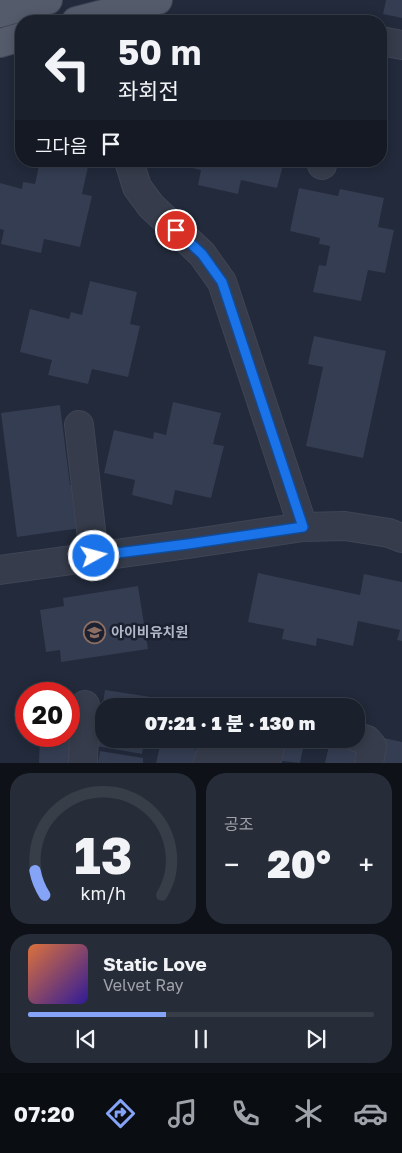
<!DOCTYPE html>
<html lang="ko">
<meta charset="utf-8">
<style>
:root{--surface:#1a202c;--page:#272d38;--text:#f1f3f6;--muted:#9fa3a9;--line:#383e48;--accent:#86a4f7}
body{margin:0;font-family:"Golos Text","Noto Sans KR",sans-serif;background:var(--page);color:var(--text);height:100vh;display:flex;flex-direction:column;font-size:19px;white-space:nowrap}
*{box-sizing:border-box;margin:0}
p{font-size:16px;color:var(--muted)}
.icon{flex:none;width:28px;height:28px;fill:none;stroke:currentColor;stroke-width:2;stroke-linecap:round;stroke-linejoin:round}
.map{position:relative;height:763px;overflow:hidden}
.drawer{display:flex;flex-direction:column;gap:10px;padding:10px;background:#0e1218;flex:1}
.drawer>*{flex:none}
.top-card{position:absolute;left:15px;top:15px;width:372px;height:152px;border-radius:20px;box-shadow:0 2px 12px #0003,0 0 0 1px var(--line);background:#1a202c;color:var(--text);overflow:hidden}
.speed{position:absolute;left:15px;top:682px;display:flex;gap:10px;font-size:25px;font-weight:700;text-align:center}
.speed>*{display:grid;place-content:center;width:65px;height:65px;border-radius:50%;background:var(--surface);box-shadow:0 2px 12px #0003,0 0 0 1px var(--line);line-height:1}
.speed .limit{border:8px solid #d22;background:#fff;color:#111}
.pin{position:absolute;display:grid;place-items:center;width:42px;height:42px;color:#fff;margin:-21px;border:2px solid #fff;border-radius:50%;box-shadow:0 1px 5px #0007}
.me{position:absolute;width:55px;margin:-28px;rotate:83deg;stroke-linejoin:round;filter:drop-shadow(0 0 4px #0008)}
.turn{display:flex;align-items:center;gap:18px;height:105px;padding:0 20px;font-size:22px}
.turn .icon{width:65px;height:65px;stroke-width:2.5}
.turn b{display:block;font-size:35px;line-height:42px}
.then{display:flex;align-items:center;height:48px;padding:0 20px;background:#0003;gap:10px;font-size:19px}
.big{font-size:38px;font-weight:800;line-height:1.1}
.drawer .tile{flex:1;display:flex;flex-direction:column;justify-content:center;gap:8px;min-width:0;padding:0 18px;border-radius:20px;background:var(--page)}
.drawer .dial{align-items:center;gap:0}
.dial svg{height:130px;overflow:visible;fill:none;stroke:var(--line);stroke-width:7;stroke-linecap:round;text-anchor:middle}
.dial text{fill:var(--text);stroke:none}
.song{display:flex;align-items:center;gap:15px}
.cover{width:60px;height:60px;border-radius:8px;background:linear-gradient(135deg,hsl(20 70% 55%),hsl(250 70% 35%))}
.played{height:5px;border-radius:2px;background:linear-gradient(90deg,var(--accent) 40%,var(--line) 40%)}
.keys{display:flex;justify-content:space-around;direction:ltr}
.heat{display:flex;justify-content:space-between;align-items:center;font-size:28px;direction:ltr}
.drawer .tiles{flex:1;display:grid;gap:10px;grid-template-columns:1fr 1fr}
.tile:last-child{grid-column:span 2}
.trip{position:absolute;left:95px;top:698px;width:270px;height:50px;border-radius:20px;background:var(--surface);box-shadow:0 2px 12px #0003,0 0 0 1px var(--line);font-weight:800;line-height:50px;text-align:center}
.tabs{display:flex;height:80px;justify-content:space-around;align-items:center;background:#0a0d12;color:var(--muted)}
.tabs .icon{width:35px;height:35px}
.tabs .active{color:var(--accent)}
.tabs b{font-size:22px;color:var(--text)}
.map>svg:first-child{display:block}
.building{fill:#343d52}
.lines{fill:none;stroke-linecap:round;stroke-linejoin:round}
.minor-casing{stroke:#3f4554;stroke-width:30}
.major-casing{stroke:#3f4554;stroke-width:30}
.minor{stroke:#363c4b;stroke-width:28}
.major{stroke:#545b6b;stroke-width:28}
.route-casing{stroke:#114b97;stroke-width:12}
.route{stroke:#1a73e8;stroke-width:9}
.labels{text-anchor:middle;stroke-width:5;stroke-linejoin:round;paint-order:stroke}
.poi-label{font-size:14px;font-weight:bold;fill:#b1b7c7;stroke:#1b2130;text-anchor:start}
</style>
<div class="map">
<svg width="402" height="763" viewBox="0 0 402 763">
<rect width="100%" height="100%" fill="#222a3b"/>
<path class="building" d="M 386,0 L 402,0 L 402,18 L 383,14 Z
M 40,161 L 89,162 L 82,194 L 92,196 L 80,247 L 44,239 L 41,253 L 1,244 L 4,230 L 0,229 L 0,183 L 22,189 L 23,182 L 35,184 Z
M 170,161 L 284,161 L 277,188 L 241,180 L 238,194 L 198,185 L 201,170 L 170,163 Z
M 299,188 L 338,196 L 340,189 L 384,198 L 378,227 L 394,230 L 385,273 L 368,270 L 361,301 L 313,292 L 319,265 L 326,266 L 330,246 L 319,244 L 320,238 L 290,231 Z
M 90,281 L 137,292 L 130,324 L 140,326 L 128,377 L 92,369 L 88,384 L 48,375 L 52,360 L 20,352 L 30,309 L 69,319 L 71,312 L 82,315 Z
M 314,336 L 386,351 L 363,458 L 306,446 L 323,367 L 308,364 Z
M 173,402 L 221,413 L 213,444 L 224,446 L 211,498 L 175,490 L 172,505 L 132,495 L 135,480 L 104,473 L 114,430 L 153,439 L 154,432 L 166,435 Z
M 60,405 L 70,485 L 76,484 L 81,528 L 17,537 L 1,413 Z
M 258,573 L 360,595 L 364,574 L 402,582 L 402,641 L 397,640 L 400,630 L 358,621 L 353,646 L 317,638 L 316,646 L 282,639 L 284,629 L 248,622 Z
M 138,586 L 148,649 L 61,662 L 60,650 L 46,652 L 40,610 L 64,606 L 63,598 Z
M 105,690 L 151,697 L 149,706 L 104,706 L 104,739 L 144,739 L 142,754 L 96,746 Z
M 69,697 L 79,698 L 77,763 L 39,763 L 40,736 L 69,736 Z
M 167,701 L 189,705 L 189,706 L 166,706 Z
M 384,738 L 402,742 L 402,763 L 379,763 Z
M 231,739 L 263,739 L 260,752 L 247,743 Z
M 279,739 L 305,739 L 300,763 L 274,760 Z
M 161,742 L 202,751 L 199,763 L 156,763 Z
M 330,742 L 361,748 L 358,763 L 325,763 Z
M 100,751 L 143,758 L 143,763 L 98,763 Z"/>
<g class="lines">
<defs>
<path id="minor" d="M 381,41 L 402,45
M 129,161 L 137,187 L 151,206 L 202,254 L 222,282 L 303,527
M 322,165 L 323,161
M 79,425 L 94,556
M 0,570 L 188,544 L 303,527 L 345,526 L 389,533 L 402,538
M 356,737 L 367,740 L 372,746 L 369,763
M 83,763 L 85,705
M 208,763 L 210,757 C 227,747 247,760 266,758 L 268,756 L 271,739"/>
<path id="major" d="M 0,13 L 48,0
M 76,21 L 158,0
M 0,43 L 21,37"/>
</defs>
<use href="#minor" class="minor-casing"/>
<use href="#major" class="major-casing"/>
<use href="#minor" class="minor"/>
<use href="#major" class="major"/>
</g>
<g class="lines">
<defs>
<path id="route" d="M 94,556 L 188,544 L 303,527 L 222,282 L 202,254 L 176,230"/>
</defs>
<use href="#route" class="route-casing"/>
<use href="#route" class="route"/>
</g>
<defs>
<symbol id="school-ring" viewBox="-11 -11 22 22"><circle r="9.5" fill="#1b2130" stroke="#8d6e63" stroke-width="1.5"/><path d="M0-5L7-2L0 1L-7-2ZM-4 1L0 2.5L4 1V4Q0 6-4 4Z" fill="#8d6e63"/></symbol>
</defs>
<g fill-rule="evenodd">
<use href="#school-ring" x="82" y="620" width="25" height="25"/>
</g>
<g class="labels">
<g class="poi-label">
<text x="111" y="637">아이비유치원</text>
</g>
</g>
</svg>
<div class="speed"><div class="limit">20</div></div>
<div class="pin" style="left:176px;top:230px;background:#d93025"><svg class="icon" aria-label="arrive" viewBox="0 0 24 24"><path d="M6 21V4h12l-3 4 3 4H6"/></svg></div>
<svg class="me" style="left:94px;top:556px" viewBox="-20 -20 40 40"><circle r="17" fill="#1a73e8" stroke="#fff" stroke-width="3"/><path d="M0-11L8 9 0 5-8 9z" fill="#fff"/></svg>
<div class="trip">07:21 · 1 분 · 130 m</div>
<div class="top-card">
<div class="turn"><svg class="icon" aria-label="left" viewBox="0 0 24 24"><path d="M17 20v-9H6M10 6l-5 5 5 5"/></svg><div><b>50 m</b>좌회전</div></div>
<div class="then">그다음<svg class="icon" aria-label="arrive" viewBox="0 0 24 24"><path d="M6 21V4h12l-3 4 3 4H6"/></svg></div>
</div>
</div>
<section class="drawer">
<div class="tiles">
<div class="tile dial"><svg viewBox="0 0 100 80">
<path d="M14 69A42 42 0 1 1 86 69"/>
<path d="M14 69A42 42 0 0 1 8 54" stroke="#86a4f7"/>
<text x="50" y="56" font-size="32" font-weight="700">13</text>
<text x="50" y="72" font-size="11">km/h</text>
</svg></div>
<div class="tile"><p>공조</p>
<div class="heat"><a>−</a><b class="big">20°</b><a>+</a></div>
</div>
<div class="tile">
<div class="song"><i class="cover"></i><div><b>Static Love</b><p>Velvet Ray</p></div></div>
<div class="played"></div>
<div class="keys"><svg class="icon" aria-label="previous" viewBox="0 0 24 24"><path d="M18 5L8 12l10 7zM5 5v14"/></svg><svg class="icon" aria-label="pause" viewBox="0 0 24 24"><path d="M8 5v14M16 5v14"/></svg><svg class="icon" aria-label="next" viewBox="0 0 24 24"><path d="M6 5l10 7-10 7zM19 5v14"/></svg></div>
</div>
</div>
</section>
<nav class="tabs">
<b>07:20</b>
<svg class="icon active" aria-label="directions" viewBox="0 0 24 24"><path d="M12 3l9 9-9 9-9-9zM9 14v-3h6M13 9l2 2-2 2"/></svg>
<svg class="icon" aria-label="music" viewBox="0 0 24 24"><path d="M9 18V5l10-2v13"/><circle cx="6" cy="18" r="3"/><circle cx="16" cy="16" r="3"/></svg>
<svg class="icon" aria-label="phone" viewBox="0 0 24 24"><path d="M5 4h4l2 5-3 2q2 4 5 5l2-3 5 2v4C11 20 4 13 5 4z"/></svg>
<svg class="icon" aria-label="climate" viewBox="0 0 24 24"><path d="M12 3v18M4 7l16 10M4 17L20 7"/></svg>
<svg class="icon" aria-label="car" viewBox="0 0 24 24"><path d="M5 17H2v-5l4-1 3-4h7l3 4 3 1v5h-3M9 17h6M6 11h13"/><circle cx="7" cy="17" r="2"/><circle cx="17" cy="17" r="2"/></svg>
</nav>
